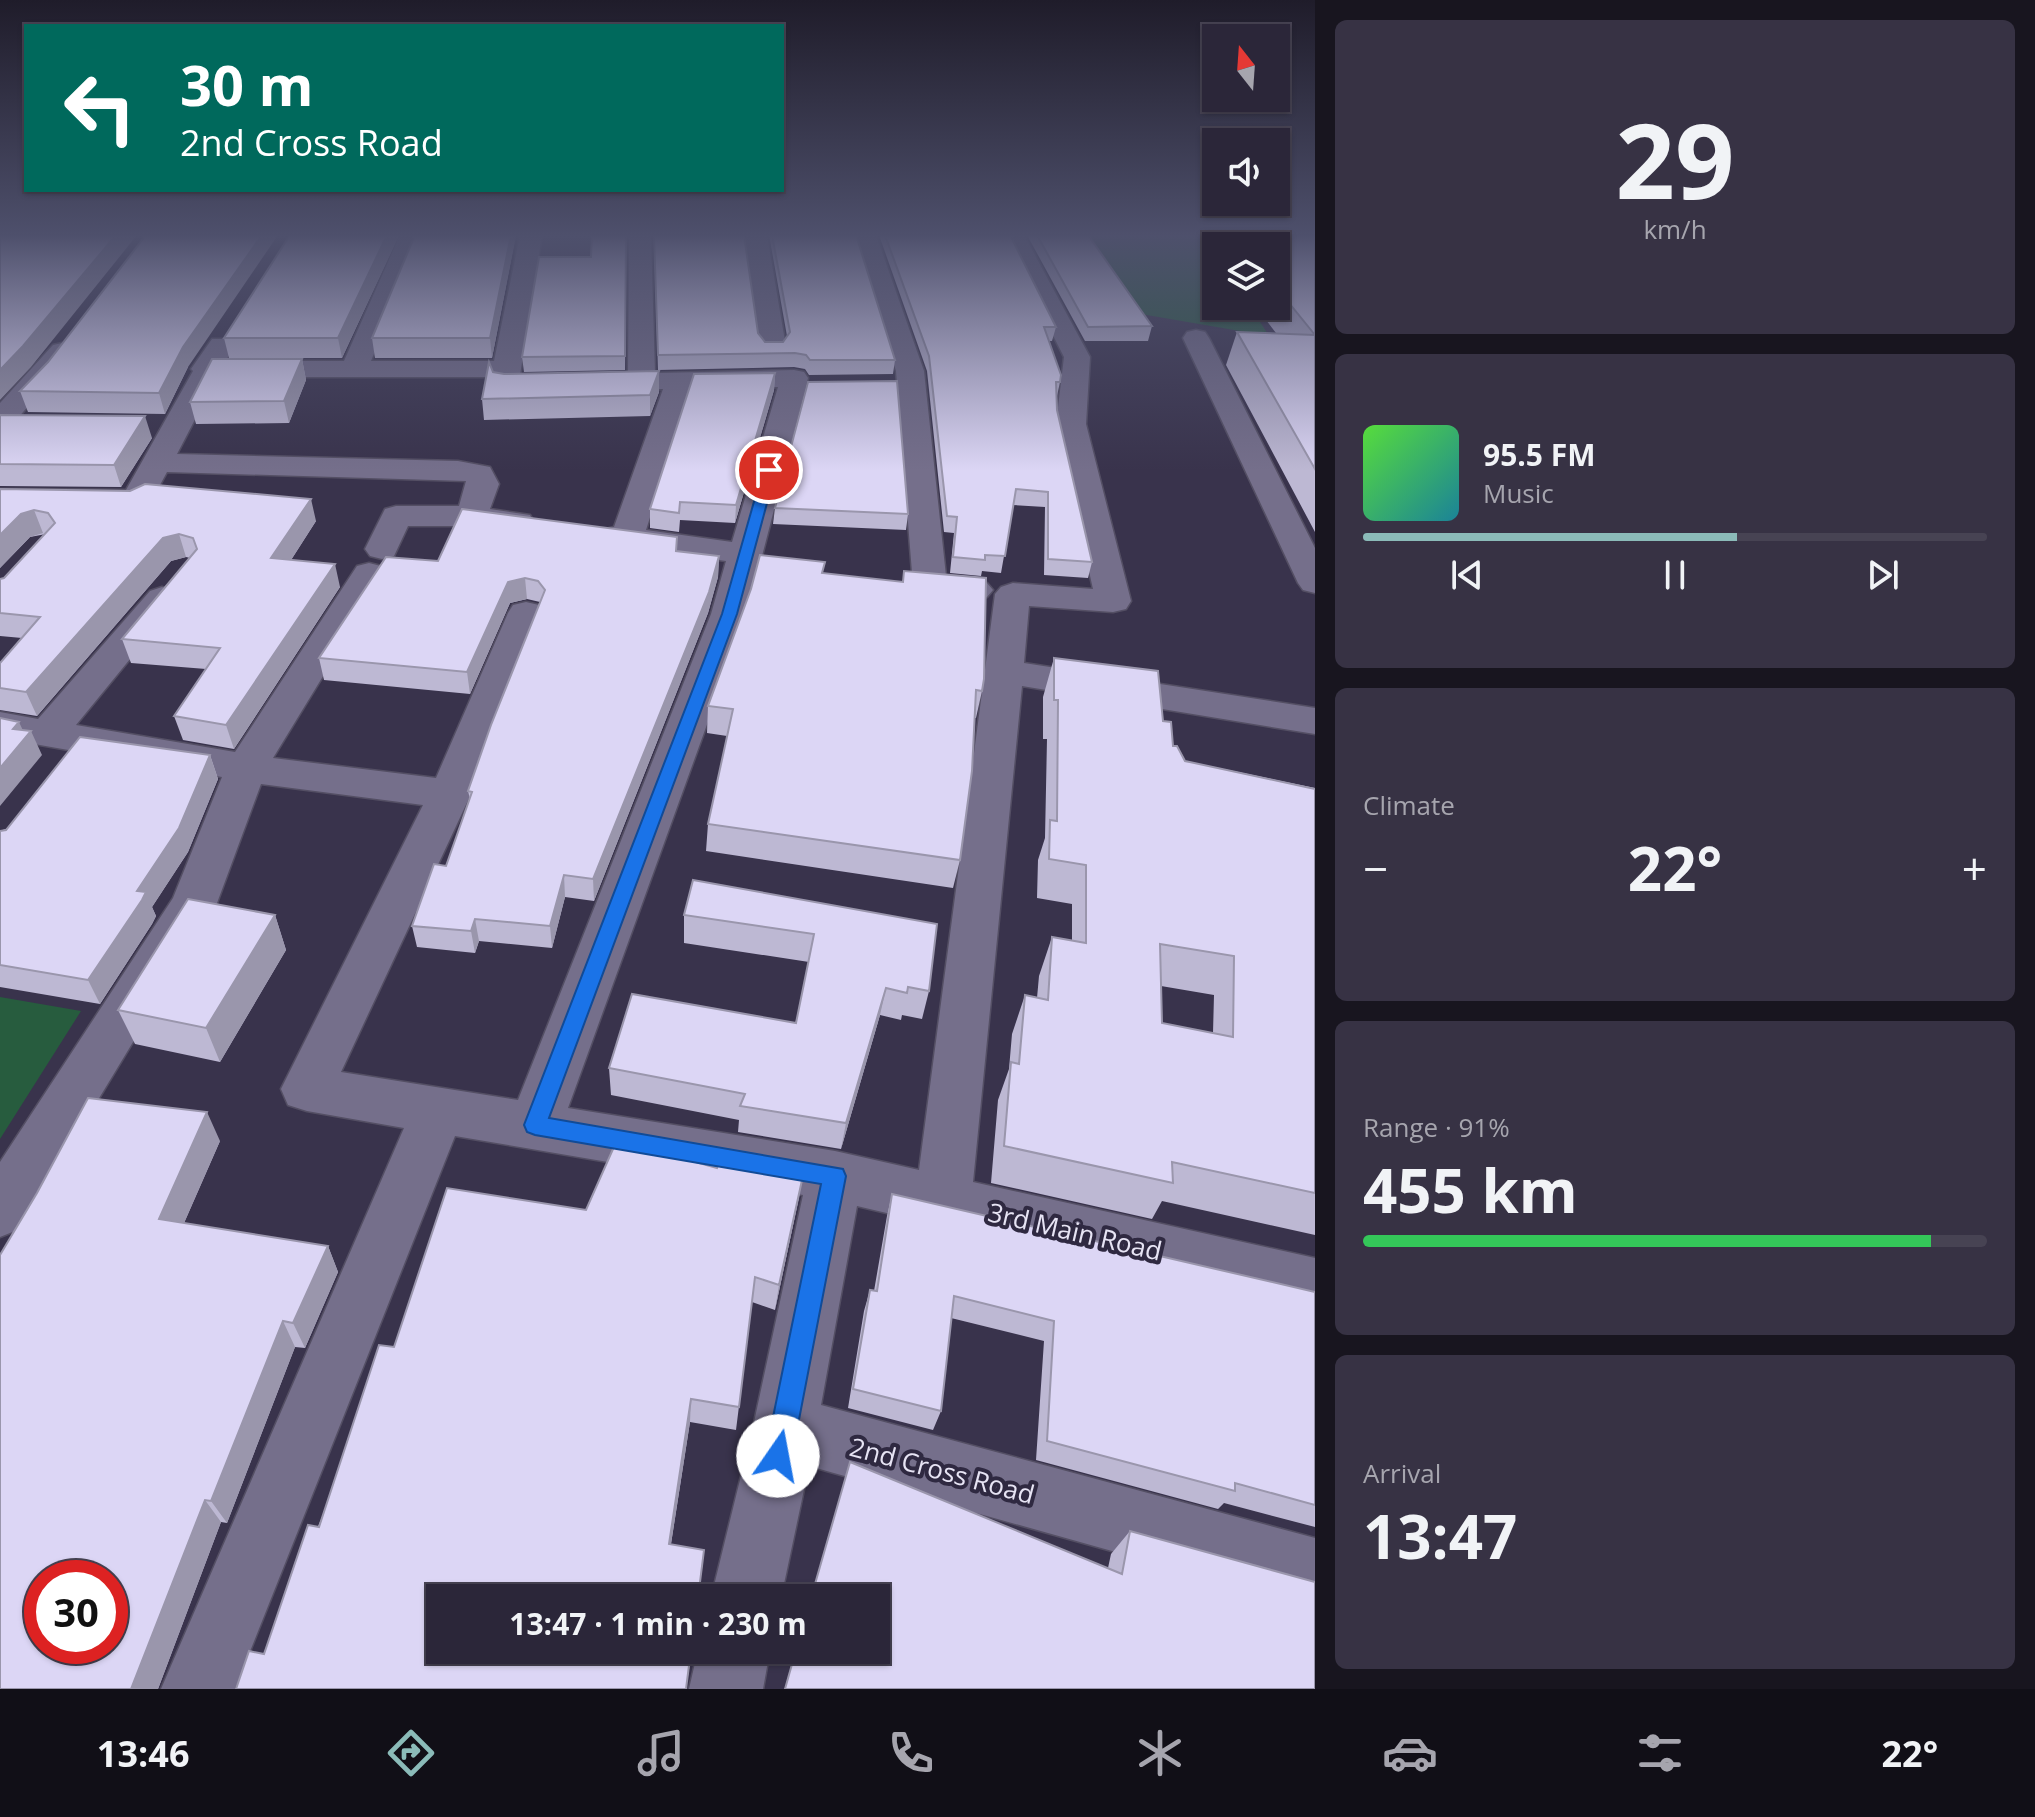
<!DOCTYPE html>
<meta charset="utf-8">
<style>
:root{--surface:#2b2639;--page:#373244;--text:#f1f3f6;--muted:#a6a5ae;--line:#474353;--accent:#8bbbb9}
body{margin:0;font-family:"Open Sans",sans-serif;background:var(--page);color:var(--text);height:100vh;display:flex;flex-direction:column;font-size:30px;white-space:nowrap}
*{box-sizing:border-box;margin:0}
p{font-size:26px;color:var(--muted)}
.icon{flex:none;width:44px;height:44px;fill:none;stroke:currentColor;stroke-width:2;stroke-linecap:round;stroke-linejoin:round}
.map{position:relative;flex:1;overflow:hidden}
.sheet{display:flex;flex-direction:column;gap:20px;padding:20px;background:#18151f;width:720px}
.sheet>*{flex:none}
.top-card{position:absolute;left:24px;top:24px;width:760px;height:168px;border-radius:0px;box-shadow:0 2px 6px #0004,0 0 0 2px var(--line);background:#00695c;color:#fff;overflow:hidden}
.needle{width:52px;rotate:343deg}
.tools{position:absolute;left:1202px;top:24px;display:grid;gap:16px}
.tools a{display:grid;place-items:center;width:88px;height:88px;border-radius:0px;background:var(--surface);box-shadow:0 2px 6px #0004,0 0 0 2px var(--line);font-size:40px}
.speed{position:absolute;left:24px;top:1560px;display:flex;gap:16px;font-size:40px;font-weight:700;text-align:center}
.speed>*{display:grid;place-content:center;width:104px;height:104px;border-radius:50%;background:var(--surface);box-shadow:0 2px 6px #0004,0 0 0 2px var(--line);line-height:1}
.speed .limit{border:12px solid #d22;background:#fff;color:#111}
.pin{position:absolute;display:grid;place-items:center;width:68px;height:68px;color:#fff;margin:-34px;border:4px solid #fff;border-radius:50%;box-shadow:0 2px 8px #0007}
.me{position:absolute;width:88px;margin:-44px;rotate:12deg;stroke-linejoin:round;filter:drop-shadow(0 0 6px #0008)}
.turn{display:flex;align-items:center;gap:28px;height:168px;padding:0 24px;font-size:36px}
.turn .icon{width:104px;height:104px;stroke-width:2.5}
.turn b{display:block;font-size:56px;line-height:68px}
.big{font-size:60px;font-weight:700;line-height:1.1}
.sheet .card{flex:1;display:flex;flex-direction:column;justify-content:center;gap:12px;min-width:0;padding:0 28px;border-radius:12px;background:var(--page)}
.sheet .dial{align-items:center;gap:0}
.dial b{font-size:104px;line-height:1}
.song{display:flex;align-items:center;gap:24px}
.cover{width:96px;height:96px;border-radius:12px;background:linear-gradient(135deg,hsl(110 70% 55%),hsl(190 70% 35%))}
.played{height:8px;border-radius:4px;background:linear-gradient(90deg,var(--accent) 60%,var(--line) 60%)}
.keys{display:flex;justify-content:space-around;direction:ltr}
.heat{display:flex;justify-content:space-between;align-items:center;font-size:44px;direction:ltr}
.charge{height:12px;border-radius:6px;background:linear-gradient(90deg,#34c759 91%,var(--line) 0)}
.trip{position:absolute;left:426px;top:1584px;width:464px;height:80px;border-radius:0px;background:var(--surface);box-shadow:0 2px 6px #0004,0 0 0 2px var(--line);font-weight:700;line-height:80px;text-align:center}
.tab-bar{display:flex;height:128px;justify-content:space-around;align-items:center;background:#110f17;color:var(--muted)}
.tab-bar .icon{width:56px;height:56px}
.tab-bar .active{color:var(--accent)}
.tab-bar b{font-size:36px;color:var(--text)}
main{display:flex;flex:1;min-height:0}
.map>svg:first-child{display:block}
.green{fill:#275c3e}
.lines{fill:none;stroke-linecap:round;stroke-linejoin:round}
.street-casing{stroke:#544f64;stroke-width:3}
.street{fill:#756f8b;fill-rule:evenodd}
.wall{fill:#bdb8d3;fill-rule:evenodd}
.shaded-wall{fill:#9a96ac}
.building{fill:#dcd6f5;stroke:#9a96ac;stroke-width:2;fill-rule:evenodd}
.route{fill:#1a73e8;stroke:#114b97;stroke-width:2}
.labels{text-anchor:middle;stroke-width:8;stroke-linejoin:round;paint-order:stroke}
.near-street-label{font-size:26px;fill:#e7e4f4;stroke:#2f2941}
</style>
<main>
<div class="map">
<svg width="1315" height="1689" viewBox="0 0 1315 1689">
<rect width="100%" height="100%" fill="#39334c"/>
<path class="green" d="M 1081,235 L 1197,235 L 1216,260 L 1216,306 L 1250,306 L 1269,336 L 1135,313 Z
M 0,997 L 81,1011 L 0,1139 Z"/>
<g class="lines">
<defs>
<path id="street" d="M 400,235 L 422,235 L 371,361 L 494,361 L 520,235 L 542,235 L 520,375 L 628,373 L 629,235 L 651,235 L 655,373 L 794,370 L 804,372 L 808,378 L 747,614 L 568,1108 L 835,1151 L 919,1170 L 995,594 L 1001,587 L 1013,583 L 1093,589 L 1056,424 L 1064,357 L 1002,235 L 1024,235 L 1090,357 L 1086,424 L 1131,601 L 1126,609 L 1113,612 L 1029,606 L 1024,663 L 1315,708 L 1315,734 L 1022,686 L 973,1182 L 1315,1258 L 1315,1314 L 857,1206 L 821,1405 L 1315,1538 L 1315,1608 L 809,1466 L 781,1598 L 711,1598 L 753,1427 L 803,1195 L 455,1136 L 235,1689 L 161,1689 L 404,1128 L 307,1111 L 288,1105 L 281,1089 L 423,805 L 261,784 L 217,903 L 20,1229 L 0,1237 L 0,1162 L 173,898 L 222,777 L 0,738 L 0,712 L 38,719 L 150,591 L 162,587 L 174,591 L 180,598 L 76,725 L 235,752 L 357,566 L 369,563 L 381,566 L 386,573 L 273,758 L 436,778 L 508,613 L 513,605 L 526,602 L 539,605 L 544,613 L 471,794 L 341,1072 L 518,1100 L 711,614 L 726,561 L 618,546 L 606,543 L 601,536 L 606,529 L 614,527 L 663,389 L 506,392 L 496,390 L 492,377 L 217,377 L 177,454 L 458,461 L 490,467 L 499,484 L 490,509 L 530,515 L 534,522 L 530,529 L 518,532 L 471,526 L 408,526 L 394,556 L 382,559 L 370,556 L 365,549 L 385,509 L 396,506 L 459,506 L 466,481 L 167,472 L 148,507 L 137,510 L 0,509 L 0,489 L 126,490 L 193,371 L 191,369 L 212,339 L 230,339 L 234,345 L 226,361 L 344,361 ZM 778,387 L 732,542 L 646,530 L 691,388 Z
M 745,235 L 767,235 L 786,347 L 782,353 L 764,353 L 760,347 Z
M 854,235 L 876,235 L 924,371 L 946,576 L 987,583 L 993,590 L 987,597 C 966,603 939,598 918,592 L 913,585 L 896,371 Z
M 1196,330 L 1205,332 L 1209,338 L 1315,548 L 1315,593 L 1303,590 L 1298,583 L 1183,338 L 1187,332 Z
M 62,343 L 71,345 L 75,351 L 71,357 L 10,427 L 0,430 L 0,403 L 53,345 Z
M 698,1650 L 770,1650 L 763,1689 L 689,1689 Z"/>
</defs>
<use href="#street" class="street-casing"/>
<use href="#street" class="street"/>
</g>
<path class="wall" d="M 399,235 L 342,358 L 229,358 L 224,338 Z
M 415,235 L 516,235 L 492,358 L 375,358 L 372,338 Z
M 626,235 L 625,370 L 524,372 L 522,357 L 591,257 Z
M 654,235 L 758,333 L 765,342 L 783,342 L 787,336 L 769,235 L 856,235 L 895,360 L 893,374 L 809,375 L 805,369 L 794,367 L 658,370 Z
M 879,235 L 1010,235 L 1056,327 L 1052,341 L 1049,341 L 1060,382 L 1057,396 L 1057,410 L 1092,562 L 1088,578 L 1044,575 L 1045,507 L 1013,505 L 1001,573 L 982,571 L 981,576 L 950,573 L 954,533 L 944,532 L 927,371 Z
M 1027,235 L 1088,235 L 1152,326 L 1148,341 L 1085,341 Z
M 1199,235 L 1315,235 L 1315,532 L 1226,365 L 1237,332 L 1276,333 L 1255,306 L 1276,306 L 1276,246 L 1216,246 L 1216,256 Z
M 302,359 L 306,380 L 289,423 L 196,424 L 190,402 Z
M 48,362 L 188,367 L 165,414 L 28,412 L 20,391 Z
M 493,372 L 504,374 L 659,392 L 650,416 L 484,420 L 482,399 Z
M 775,373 L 774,390 L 735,523 L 680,520 L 679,532 L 650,528 L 650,509 Z
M 0,415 L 152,438 L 121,487 L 0,486 Z
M 0,489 L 316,521 L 291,560 L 340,587 L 234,749 L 183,740 L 174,716 L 206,669 L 131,663 L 122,639 L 190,558 L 186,557 L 171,561 L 37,716 L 0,710 L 0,663 L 22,638 L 0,636 L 0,579 L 4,578 L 46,534 L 30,537 L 0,568 Z
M 775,508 L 908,514 L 906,530 L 773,524 Z
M 677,537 L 677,551 L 719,556 L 718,577 L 708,613 L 594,901 L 565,897 L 552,948 L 479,941 L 475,953 L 417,947 L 412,926 L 446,866 L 470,799 L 468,791 L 540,602 L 527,599 L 510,603 L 470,694 L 324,680 L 319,658 L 438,561 Z
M 824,573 L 982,691 L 976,718 L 974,718 L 960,860 L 953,888 L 706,851 L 708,824 L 727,736 L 707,733 L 708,706 Z
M 1054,658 L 1163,721 L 1173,746 L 1185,761 L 1315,788 L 1315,1235 L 1162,1201 L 1152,1219 L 991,1183 L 998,1100 L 1009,1069 L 1012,1034 L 1025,995 L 1037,998 L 1039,976 L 1052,937 L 1072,941 L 1072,904 L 1037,898 L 1038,860 L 1045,838 L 1047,739 L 1043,739 L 1043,697 ZM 1161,986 L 1214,995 L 1213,1033 L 1162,1023 Z
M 210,755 L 218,779 L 188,852 L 152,907 L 156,916 L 152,924 L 100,1004 L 0,987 L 0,831 Z
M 275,915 L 286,950 L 220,1062 L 135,1044 L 118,1010 Z
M 684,915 L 937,924 L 929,991 L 922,1019 L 902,1015 L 901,1020 L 880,1015 L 841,1149 L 738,1132 L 739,1120 L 611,1095 L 609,1068 L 796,1023 L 809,962 L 684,943 Z
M 220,1141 L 184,1223 L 328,1246 L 338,1272 L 305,1348 L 295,1347 L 227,1523 L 221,1522 L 158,1689 L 0,1689 L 0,1255 Z
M 892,1194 L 1315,1292 L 1315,1527 L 1224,1503 L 1218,1509 L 1036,1460 L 1044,1341 L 951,1318 L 941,1411 L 933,1430 L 848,1408 L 864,1311 L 870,1290 L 874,1291 L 887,1216 Z
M 799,1197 L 775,1310 L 752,1302 L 736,1430 L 690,1422 L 671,1544 L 704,1550 L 702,1569 L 440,1650 L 692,1650 L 686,1689 L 264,1654 L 394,1347 L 586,1210 Z
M 1130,1531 L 1315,1689 L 1108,1568 L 1111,1554 Z"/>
<path class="shaded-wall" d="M 116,235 L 137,235 L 31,367 L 0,400 L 0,370 Z
M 262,235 L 278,235 L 188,367 L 165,414 L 159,393 L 183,347 Z
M 387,235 L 399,235 L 342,358 L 338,338 Z
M 511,235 L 516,235 L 492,358 L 490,338 Z
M 302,359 L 306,380 L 289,423 L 284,401 Z
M 659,371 L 659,392 L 650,416 L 650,395 Z
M 775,373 L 774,390 L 735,523 L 736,505 Z
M 145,416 L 152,438 L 121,487 L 114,465 Z
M 311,499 L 316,521 L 277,582 L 271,558 Z
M 34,510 L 43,533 L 30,537 L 0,568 L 0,535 L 21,514 Z
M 179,534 L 186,557 L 171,561 L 37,716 L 26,692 L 163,538 Z
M 719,556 L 718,577 L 708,613 L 594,901 L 593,879 Z
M 335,564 L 340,587 L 234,749 L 226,725 Z
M 525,578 L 527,599 L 510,603 L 470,694 L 467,672 L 508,582 Z
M 19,722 L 26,737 L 31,731 L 42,755 L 0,806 L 0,768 L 13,729 Z
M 210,755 L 218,779 L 188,852 L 152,907 L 156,916 L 152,924 L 100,1004 L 88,980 Z
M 564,875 L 565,897 L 552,948 L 550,926 Z
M 275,915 L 286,950 L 220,1062 L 206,1028 Z
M 475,919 L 479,941 L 475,953 L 471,931 Z
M 886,988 L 880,1015 L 841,1149 L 846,1123 Z
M 207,1112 L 220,1141 L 174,1246 L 159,1219 Z
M 804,1171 L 799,1197 L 775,1310 L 779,1285 Z
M 328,1246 L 338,1272 L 305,1348 L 293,1323 Z
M 283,1321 L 295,1347 L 227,1523 L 211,1501 Z
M 691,1399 L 690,1422 L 668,1563 L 669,1544 Z
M 205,1500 L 221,1522 L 158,1689 L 131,1689 Z"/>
<path class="building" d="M 0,235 L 116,235 L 23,346 L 0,370 Z
M 146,235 L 262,235 L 183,347 L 159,393 L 20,391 L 48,362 Z
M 290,235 L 387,235 L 338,338 L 224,338 Z
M 415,235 L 511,235 L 490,338 L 372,338 Z
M 592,235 L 626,235 L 625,356 L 522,357 L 539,257 L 591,257 Z
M 654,235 L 744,235 L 758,333 L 765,342 L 783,342 L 790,332 L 772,235 L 856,235 L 895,360 L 810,360 L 806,355 L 795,353 L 658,355 Z
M 885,235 L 1010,235 L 1056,327 L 1044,327 L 1061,375 L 1060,382 L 1056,382 L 1057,410 L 1092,562 L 1048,559 L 1048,492 L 1016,489 L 1005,556 L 985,555 L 985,560 L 953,557 L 957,517 L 947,516 L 929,356 Z
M 1037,235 L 1088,235 L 1152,326 L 1088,327 Z
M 1232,235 L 1315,235 L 1315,335 L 1276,287 L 1276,246 L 1242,246 Z
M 1237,332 L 1315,335 L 1315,469 Z
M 212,359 L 302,359 L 284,401 L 190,402 Z
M 489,362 L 493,372 L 504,374 L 659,371 L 650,395 L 482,399 Z
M 775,373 L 736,505 L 680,502 L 679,513 L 650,509 L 694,374 Z
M 897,381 L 908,514 L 775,508 L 808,382 Z
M 0,415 L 145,416 L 114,465 L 0,464 Z
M 145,484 L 311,499 L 271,558 L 335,564 L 226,725 L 174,716 L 220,648 L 122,639 L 197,549 L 193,538 L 179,534 L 163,538 L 26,692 L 0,688 L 0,663 L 40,617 L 0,613 L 0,579 L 4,578 L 55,523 L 48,513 L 34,510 L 21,514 L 0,535 L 0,489 L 130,491 Z
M 462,509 L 677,537 L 676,551 L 719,556 L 709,592 L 593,879 L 564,875 L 550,926 L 475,919 L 471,931 L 412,926 L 434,864 L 446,866 L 472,792 L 468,791 L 491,725 L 545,590 L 538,581 L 525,578 L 508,582 L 467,672 L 319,658 L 386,557 L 438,561 Z
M 760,555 L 825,562 L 822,573 L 903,582 L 904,571 L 986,578 L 984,679 L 982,691 L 976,690 L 972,771 L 960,860 L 708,824 L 733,709 L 708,706 L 751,589 Z
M 1054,658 L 1158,671 L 1163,721 L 1171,722 L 1173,746 L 1177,746 L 1185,761 L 1315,789 L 1315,1193 L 1172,1162 L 1173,1183 L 1004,1146 L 1011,1062 L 1019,1064 L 1025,995 L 1048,1000 L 1052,937 L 1086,943 L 1086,865 L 1049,859 L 1050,820 L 1057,821 L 1058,700 L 1054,700 ZM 1160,944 L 1234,956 L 1233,1037 L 1162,1023 Z
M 0,718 L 19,722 L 13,729 L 31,731 L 0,768 Z
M 80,737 L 210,755 L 179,828 L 137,891 L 146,892 L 142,900 L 88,980 L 0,965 L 0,831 L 6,830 Z
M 693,880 L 937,924 L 929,991 L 908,987 L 907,993 L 886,988 L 846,1123 L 740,1106 L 745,1094 L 609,1068 L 632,994 L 796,1023 L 814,934 L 684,915 Z
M 188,899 L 275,915 L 206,1028 L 118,1010 Z
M 88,1098 L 207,1112 L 159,1219 L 328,1246 L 293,1323 L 283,1321 L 211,1501 L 205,1500 L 131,1689 L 0,1689 L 0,1255 L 37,1193 ZM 42,1578 L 110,1578 L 110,1646 L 42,1646 Z
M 617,1140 L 717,1168 L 721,1157 L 804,1171 L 779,1285 L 755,1277 L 739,1407 L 691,1399 L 669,1544 L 704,1550 L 698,1598 L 440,1598 L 440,1650 L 691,1650 L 686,1689 L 236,1689 L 249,1651 L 264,1654 L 308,1525 L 319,1527 L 379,1345 L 394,1347 L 447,1188 L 586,1210 Z
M 892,1194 L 1315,1292 L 1315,1505 L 1235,1483 L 1235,1491 L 1047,1441 L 1054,1321 L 954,1296 L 941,1411 L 853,1389 L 870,1290 L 877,1291 Z
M 850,1462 L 1122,1574 L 1130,1531 L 1315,1582 L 1315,1689 L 785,1689 L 796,1650 L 876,1650 L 876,1598 L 811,1598 Z"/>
<linearGradient id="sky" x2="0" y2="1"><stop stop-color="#1f1c2a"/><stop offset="0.5" stop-color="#4e506c"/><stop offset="1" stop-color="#4e506c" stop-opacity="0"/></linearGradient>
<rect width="1315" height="471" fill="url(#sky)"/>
<path class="route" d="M 769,466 L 776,470 L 737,614 L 549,1118 L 843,1169 L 846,1176 L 792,1456 L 788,1465 L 778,1469 L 769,1465 L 765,1456 L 821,1184 L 535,1135 L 527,1132 L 524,1125 L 722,614 L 763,470 Z"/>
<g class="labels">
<g class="near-street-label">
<text transform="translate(1075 1232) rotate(13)" y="9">3rd Main Road</text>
<text transform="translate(942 1471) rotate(15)" y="9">2nd Cross Road</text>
</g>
</g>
</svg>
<div class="tools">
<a><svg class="needle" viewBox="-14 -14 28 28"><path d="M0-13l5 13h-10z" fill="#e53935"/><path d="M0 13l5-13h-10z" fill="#a6a5ae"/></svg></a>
<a><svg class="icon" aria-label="sound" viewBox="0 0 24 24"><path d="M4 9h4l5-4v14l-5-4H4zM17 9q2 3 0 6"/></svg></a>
<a><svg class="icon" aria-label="layers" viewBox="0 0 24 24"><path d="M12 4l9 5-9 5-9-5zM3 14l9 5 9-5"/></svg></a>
</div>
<div class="speed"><div class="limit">30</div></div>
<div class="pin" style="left:769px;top:470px;background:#d93025"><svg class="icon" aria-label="arrive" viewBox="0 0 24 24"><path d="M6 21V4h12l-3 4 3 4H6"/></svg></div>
<svg class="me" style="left:778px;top:1456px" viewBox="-20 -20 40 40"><circle r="19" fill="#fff"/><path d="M0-13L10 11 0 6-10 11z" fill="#1a73e8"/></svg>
<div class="trip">13:47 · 1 min · 230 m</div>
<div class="top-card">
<div class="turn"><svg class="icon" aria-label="left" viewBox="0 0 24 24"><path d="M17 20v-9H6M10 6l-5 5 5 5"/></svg><div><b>30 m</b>2nd Cross Road</div></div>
</div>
</div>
<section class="sheet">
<div class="card dial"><b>29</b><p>km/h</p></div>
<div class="card">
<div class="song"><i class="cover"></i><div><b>95.5 FM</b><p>Music</p></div></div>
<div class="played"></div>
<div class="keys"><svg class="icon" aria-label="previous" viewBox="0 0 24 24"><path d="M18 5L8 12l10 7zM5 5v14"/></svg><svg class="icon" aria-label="pause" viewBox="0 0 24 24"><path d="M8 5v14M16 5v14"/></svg><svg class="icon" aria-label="next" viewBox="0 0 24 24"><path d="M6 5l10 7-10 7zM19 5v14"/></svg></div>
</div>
<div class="card"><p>Climate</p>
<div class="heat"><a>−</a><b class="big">22°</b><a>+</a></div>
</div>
<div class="card"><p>Range · 91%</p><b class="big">455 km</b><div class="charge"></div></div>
<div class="card"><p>Arrival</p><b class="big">13:47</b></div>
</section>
</main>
<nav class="tab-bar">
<b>13:46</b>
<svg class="icon active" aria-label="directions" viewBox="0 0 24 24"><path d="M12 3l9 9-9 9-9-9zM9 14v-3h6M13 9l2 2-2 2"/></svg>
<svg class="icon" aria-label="music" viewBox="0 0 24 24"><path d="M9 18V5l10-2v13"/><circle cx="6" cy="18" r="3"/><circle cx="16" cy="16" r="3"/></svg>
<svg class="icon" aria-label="phone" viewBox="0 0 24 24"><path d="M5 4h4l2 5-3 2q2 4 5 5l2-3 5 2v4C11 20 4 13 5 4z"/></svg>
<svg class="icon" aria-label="climate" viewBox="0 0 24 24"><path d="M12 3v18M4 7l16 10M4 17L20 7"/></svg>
<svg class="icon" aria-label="car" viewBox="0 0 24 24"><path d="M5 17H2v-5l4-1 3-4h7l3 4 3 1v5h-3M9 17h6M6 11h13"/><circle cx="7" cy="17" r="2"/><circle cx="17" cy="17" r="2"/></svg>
<svg class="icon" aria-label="filters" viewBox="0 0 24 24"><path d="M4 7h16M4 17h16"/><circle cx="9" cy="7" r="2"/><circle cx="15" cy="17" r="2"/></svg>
<b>22°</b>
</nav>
